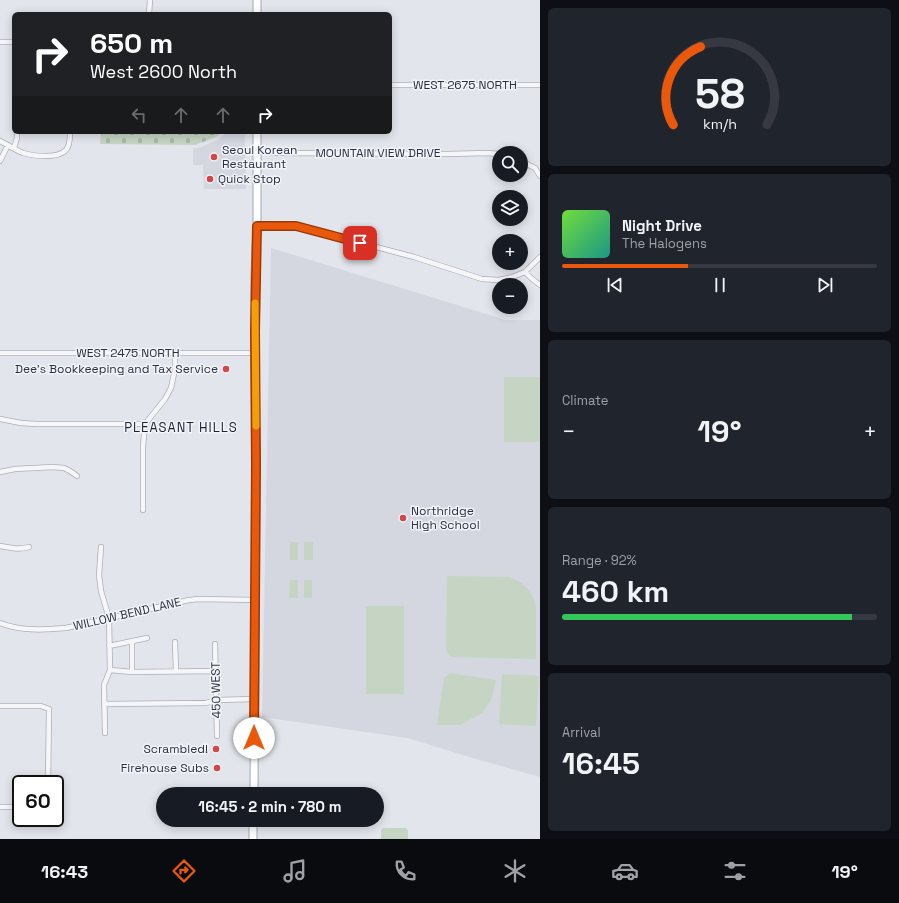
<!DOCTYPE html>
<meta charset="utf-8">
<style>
:root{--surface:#171b24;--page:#20242c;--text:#f1f3f6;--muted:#9ea1a6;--line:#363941;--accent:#ea580c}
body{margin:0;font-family:"Space Grotesk",sans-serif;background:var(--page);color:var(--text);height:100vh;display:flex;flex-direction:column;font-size:15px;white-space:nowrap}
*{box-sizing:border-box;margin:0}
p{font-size:13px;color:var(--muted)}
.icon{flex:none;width:22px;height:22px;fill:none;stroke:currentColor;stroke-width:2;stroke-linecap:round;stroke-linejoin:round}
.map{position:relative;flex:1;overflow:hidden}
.details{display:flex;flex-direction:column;gap:8px;padding:8px;background:#0d0f14;width:359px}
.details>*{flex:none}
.top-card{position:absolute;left:12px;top:12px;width:380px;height:122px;border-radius:6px;box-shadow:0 2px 10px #0003;background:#202124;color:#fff;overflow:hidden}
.controls{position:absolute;left:492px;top:146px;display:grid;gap:8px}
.controls a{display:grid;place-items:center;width:36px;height:36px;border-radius:50%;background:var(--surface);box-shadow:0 2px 10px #0003;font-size:20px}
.speed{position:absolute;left:12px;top:775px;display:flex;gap:8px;font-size:20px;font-weight:700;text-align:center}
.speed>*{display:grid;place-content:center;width:52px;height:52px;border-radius:50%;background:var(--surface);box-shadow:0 2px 10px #0003;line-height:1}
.speed .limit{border:2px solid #111;border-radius:6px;background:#fff;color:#111}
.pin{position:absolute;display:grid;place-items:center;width:34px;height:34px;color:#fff;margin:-17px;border-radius:8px;box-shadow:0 2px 6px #0006}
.me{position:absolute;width:44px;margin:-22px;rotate:0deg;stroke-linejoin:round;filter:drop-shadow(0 0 3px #0008)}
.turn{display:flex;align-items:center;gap:14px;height:84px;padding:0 12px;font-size:18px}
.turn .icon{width:52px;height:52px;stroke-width:2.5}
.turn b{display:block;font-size:28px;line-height:34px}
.lanes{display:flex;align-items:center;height:38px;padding:0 12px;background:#0003;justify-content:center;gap:20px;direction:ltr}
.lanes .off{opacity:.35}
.big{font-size:30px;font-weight:600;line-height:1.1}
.details .widget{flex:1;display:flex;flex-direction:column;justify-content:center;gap:6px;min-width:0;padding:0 14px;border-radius:6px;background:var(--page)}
.details .dial{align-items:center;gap:0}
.dial svg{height:104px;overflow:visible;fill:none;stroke:var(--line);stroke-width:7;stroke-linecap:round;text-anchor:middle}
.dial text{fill:var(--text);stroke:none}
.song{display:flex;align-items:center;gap:12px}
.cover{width:48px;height:48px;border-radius:6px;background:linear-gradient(135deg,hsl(100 70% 55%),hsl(170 70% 35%))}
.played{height:4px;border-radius:2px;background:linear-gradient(90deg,var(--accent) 40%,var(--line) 40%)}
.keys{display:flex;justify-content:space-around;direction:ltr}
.heat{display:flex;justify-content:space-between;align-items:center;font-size:22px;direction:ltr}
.charge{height:6px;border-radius:3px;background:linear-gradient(90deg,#34c759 92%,var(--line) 0)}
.trip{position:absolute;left:156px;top:787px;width:228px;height:40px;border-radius:20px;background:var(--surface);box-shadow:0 2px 10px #0003;font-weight:600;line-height:40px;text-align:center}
.dock{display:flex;height:64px;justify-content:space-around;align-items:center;background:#090b0e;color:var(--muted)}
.dock .icon{width:28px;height:28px}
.dock .selected{color:var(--accent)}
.dock b{font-size:18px;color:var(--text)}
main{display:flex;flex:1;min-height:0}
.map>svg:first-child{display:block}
.built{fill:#d4d7e0}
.green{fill:#c6d5c3}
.cemetery{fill:url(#cemetery-stones)}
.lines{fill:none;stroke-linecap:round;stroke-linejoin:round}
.street-casing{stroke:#abafb9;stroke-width:6}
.primary-casing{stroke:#a1a7b7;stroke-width:9}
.street{stroke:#f6f6f9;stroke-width:4.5}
.primary{stroke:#fff;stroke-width:7}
.route-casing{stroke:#983908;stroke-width:10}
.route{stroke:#ea580c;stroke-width:7}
.slow{stroke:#f59e0b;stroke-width:7}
.poi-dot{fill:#d34547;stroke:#f2f4f8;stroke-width:1.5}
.labels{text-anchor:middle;stroke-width:3;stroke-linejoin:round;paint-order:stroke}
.street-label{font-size:12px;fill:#2a3044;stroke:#f2f4f8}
.poi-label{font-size:12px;fill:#2a3044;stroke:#f2f4f8;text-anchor:start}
.neighbourhood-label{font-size:13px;letter-spacing:1px;fill:#1c2135;stroke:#f2f4f8}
</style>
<main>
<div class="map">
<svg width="540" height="839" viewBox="0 0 540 839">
<defs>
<pattern id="cemetery-stones" width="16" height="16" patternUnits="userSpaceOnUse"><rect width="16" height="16" fill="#c6d5c3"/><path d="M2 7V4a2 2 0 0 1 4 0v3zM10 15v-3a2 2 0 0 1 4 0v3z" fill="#aab7a9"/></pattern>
</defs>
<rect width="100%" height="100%" fill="#e2e5eb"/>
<path class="built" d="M 227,132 L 245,132 L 246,189 L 204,189 L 203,165 L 193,165 L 193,148 L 198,148 L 218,140 Z
M 271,248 L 506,320 L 540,320 L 540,777 L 476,759 L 407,738 L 262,717 Z"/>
<path class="green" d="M 504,377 L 540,377 L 540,442 L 504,442 Z
M 290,542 L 298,542 L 298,560 L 290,560 Z
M 304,542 L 313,542 L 313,560 L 304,560 Z
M 447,576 L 509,577 L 520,582 L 527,588 L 533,597 L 536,605 L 536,659 L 451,657 L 446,651 Z
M 290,580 L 298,580 L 298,598 L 289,598 Z
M 304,580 L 312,580 L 312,598 L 304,598 Z
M 366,606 L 404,606 L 404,694 L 366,694 Z
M 450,673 L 496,680 L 492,699 L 482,713 L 461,725 L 437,725 L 444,678 Z
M 502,674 L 539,676 L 536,726 L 499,724 Z
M 383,828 L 406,828 L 408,830 L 408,839 L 381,839 L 381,830 Z"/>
<path class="cemetery" d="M 101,132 L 222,132 L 216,137 L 195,145 L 100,144 Z"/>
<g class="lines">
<defs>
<path id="street" d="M 149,14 L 150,0
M 0,42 L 14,42
M 390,85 L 540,85
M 0,141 C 8,145 15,150 23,153 C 33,156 58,159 66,150 C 70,146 70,138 70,132
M 14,148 L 17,138 L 17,132
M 257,151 L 279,153 L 448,154 L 487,153 L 499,154
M 0,161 L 8,145
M 521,161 L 535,168 L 540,176
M 257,226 L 296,226 L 414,257 L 482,279 L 499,280 L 512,277 L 525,272 L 540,257
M 525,272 L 531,278 L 540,285
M 0,353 L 255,353
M 0,419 L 21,423 L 36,424 L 145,424
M 0,472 L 15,469 L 53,467 L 64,468 L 70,471 L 77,476
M 143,510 L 143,446 L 145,424 L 165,399 L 171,388 L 175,369 L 175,354
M 0,546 C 11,548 19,550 29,547
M 101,547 L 99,575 L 101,591 L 109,618 L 110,670 L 104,685 L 105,733
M 0,623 C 22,631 43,630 66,628 L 189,600 L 199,599 L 255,600
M 175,642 L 176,671
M 215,644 L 217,736
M 109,646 L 147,638
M 110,670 L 132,672 L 215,671
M 132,672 L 132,641
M 104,704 L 206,703 L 216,700 L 254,699
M 0,706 L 41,706 L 49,709 L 48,784
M 0,807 L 21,807"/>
<path id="primary" d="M 257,0 L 257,14
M 254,794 L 256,465 L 255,345 L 255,276 L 257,226 L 257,132
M 253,839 L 253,820"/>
</defs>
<use href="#street" class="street-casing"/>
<use href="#primary" class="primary-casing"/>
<use href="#street" class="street"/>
<use href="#primary" class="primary"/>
</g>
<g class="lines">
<defs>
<path id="route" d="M 254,738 L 256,465 L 255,331 L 257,226 L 296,226 L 360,243"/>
</defs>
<use href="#route" class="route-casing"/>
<use href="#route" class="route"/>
<path class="slow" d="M 255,303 L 256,426"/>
</g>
<g class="poi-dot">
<circle cx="214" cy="157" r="4"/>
<circle cx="210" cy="179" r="4"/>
<circle cx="226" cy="369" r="4"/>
<circle cx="403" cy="518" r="4"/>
<circle cx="216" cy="749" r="4"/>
<circle cx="217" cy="768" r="4"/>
</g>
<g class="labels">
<g class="street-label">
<text x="465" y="89">WEST 2675 NORTH</text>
<text x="378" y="157">MOUNTAIN VIEW DRIVE</text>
<text x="128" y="357">WEST 2475 NORTH</text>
<text transform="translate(127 614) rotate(-13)" y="4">WILLOW BEND LANE</text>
<text transform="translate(216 690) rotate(-91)" y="4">450 WEST</text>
</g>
<g class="poi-label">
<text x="222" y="154">Seoul Korean<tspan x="222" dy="14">Restaurant</tspan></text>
<text x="218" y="183">Quick Stop</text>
<text x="218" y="373" text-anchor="end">Dee's Bookkeeping and Tax Service</text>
<text x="411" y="515">Northridge<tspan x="411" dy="14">High School</tspan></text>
<text x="208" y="753" text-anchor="end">Scrambled!</text>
<text x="209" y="772" text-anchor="end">Firehouse Subs</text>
</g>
<g class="neighbourhood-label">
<text x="181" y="432">PLEASANT HILLS</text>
</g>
</g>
</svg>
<div class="controls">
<a><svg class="icon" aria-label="search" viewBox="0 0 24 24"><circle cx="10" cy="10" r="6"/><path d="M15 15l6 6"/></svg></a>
<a><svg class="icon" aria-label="layers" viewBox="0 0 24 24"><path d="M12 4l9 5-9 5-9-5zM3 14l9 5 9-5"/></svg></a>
<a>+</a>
<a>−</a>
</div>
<div class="speed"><div class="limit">60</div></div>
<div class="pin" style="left:360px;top:243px;background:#d93025"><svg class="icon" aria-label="arrive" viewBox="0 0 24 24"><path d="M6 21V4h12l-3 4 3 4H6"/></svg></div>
<svg class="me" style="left:254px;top:738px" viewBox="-20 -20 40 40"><circle r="19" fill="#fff"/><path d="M0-13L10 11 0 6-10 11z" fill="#ea580c"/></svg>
<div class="trip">16:45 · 2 min · 780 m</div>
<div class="top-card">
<div class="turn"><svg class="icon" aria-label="right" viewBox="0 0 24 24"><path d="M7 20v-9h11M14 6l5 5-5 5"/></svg><div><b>650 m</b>West 2600 North</div></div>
<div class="lanes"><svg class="icon off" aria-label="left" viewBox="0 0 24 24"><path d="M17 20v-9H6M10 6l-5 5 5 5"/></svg><svg class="icon off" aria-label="ahead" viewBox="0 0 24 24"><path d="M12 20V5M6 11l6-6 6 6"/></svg><svg class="icon off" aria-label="ahead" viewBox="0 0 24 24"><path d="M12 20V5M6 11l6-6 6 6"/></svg><svg class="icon" aria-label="right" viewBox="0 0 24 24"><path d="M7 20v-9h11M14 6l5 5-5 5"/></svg></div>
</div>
</div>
<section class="details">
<div class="widget dial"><svg viewBox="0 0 100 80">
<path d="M14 69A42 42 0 1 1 86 69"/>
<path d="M14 69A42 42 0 0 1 35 9" stroke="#ea580c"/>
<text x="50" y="56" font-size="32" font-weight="700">58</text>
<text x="50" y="72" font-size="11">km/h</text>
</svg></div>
<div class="widget">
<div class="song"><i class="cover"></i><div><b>Night Drive</b><p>The Halogens</p></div></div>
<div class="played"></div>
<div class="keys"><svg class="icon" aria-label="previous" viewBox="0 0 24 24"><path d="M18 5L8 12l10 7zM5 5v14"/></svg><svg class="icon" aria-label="pause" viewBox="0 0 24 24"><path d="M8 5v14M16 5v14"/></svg><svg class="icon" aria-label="next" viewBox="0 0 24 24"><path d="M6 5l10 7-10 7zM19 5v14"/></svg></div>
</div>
<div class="widget"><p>Climate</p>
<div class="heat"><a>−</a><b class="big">19°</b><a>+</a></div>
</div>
<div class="widget"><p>Range · 92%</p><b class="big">460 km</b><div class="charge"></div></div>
<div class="widget"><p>Arrival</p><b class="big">16:45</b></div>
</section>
</main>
<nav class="dock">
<b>16:43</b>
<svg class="icon selected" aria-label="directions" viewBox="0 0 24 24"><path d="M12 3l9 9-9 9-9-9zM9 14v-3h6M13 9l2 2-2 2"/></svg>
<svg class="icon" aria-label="music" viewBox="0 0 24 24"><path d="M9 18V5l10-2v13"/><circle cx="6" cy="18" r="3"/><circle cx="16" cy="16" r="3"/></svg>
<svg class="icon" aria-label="phone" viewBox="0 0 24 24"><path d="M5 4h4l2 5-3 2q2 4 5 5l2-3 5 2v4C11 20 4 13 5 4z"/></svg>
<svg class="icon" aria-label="climate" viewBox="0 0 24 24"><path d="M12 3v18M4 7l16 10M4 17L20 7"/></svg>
<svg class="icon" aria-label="car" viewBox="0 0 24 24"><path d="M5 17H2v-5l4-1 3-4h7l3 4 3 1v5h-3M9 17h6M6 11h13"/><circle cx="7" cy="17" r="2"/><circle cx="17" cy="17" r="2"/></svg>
<svg class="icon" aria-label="filters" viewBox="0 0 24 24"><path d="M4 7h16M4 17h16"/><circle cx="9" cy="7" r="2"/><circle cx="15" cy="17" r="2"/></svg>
<b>19°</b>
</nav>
